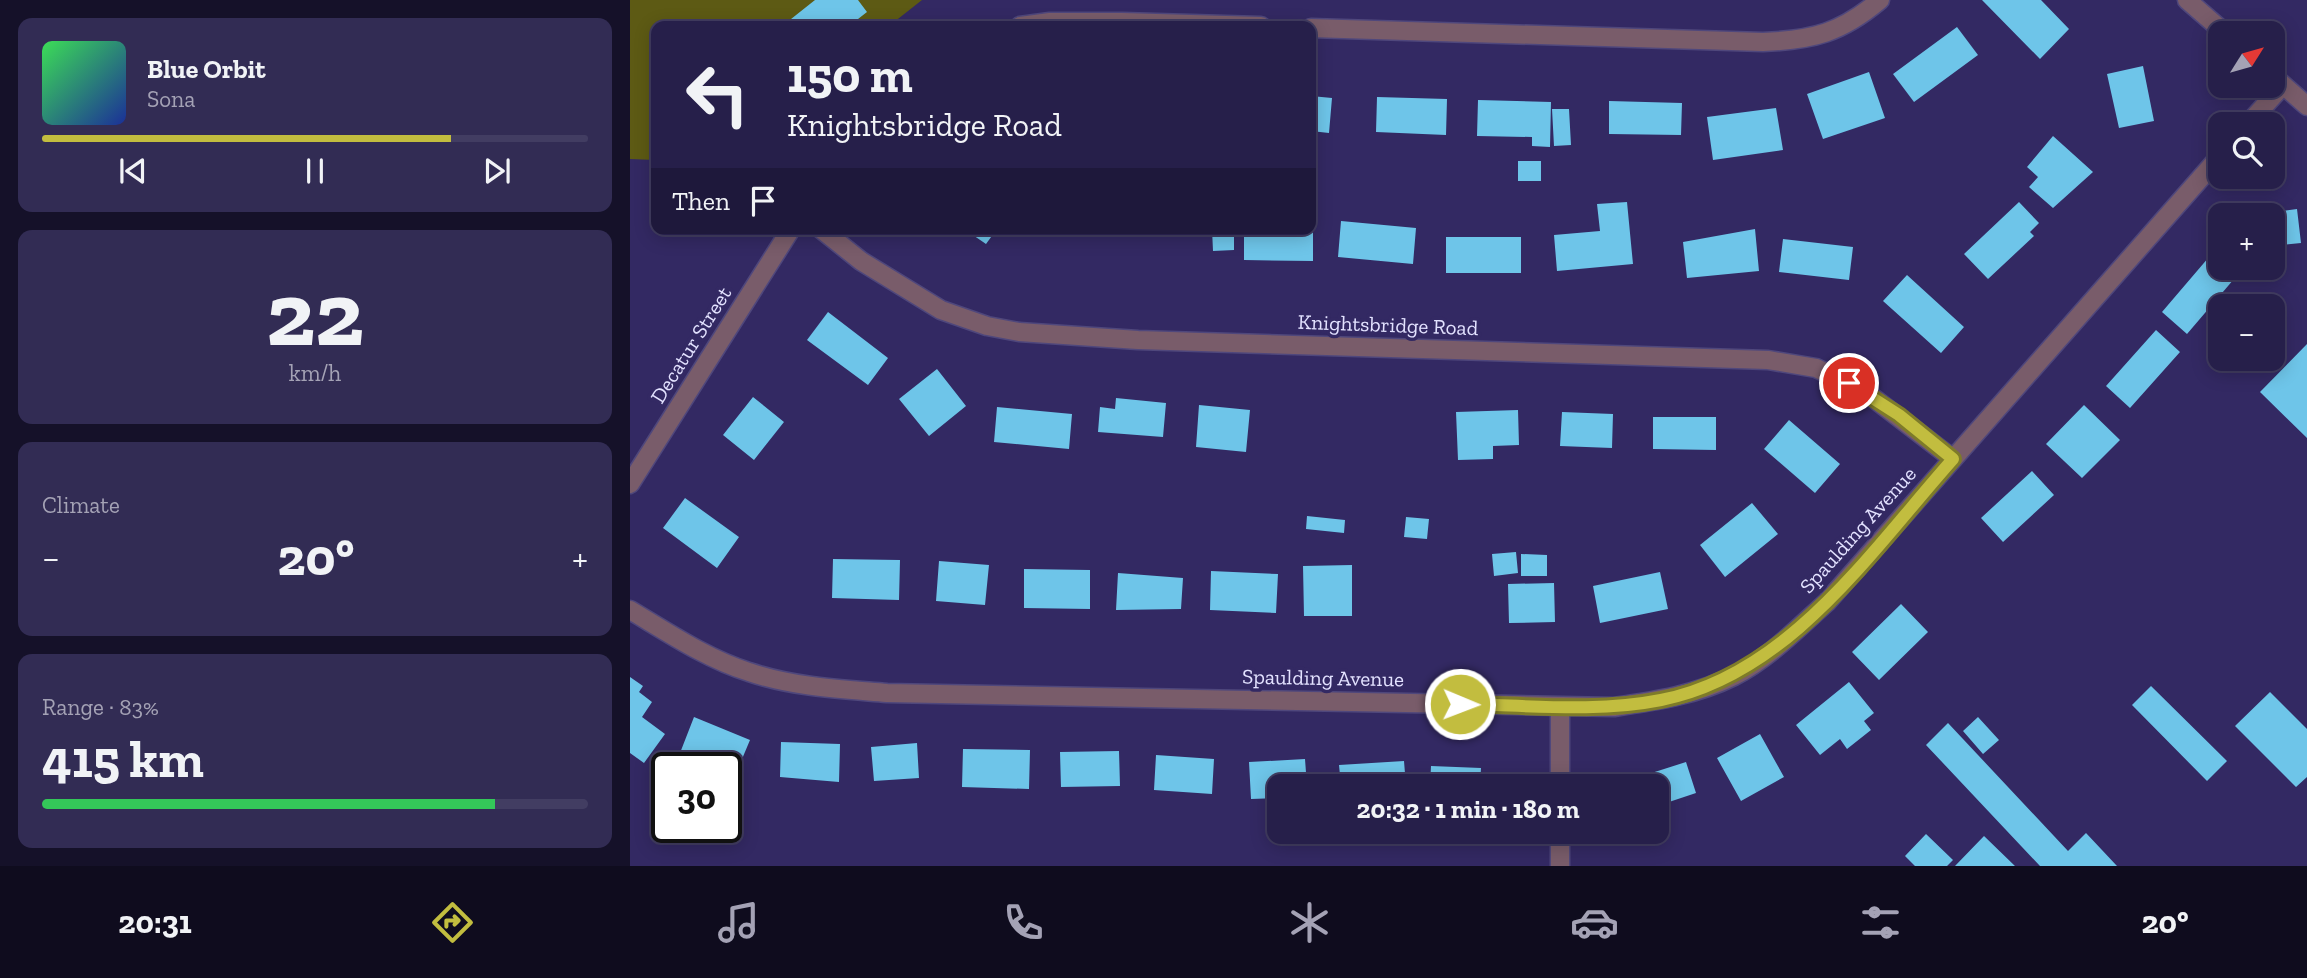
<!DOCTYPE html>
<meta charset="utf-8">
<style>
:root{--surface:#261f4a;--page:#322c54;--text:#f1f3f6;--muted:#a4a2b5;--line:#423d62;--accent:#c2bd3f}
body{margin:0;font-family:"Zilla Slab",serif;background:var(--page);color:var(--text);height:100vh;display:flex;flex-direction:column;font-size:26px;white-space:nowrap}
*{box-sizing:border-box;margin:0}
p{font-size:23px;color:var(--muted)}
.icon{flex:none;width:38px;height:38px;fill:none;stroke:currentColor;stroke-width:2;stroke-linecap:round;stroke-linejoin:round}
.map{position:relative;flex:1;overflow:hidden}
.drawer{display:flex;flex-direction:column;gap:18px;padding:18px;background:#151129;width:630px}
.drawer>*{flex:none}
.guide{position:absolute;left:21px;top:21px;width:665px;height:214px;border-radius:14px;box-shadow:0 4px 18px #0003,0 0 0 2px var(--line);background:#261f4a;color:var(--text);overflow:hidden}
.needle{width:46px;rotate:53deg}
.tools{position:absolute;left:1578px;top:21px;display:grid;gap:14px}
.tools a{display:grid;place-items:center;width:77px;height:77px;border-radius:14px;background:var(--surface);box-shadow:0 4px 18px #0003,0 0 0 2px var(--line);font-size:35px}
.speed{position:absolute;left:21px;top:752px;display:flex;gap:14px;font-size:35px;font-weight:700;text-align:center}
.speed>*{display:grid;place-content:center;width:91px;height:91px;border-radius:50%;background:var(--surface);box-shadow:0 4px 18px #0003,0 0 0 2px var(--line);line-height:1}
.speed .limit{border:4px solid #111;border-radius:10px;background:#fff;color:#111}
.pin{position:absolute;display:grid;place-items:center;width:60px;height:60px;color:#fff;margin:-30px;border:4px solid #fff;border-radius:50%;box-shadow:0 2px 7px #0007}
.me{position:absolute;width:77px;margin:-38px;rotate:91deg;stroke-linejoin:round;filter:drop-shadow(0 0 5px #0008)}
.turn{display:flex;align-items:center;gap:24px;height:147px;padding:0 21px;font-size:32px}
.turn .icon{width:91px;height:91px;stroke-width:2.5}
.turn b{display:block;font-size:49px;line-height:60px}
.then{display:flex;align-items:center;height:66px;padding:0 21px;background:#0003;gap:14px;font-size:26px}
.big{font-size:52px;font-weight:700;line-height:1.1}
.drawer .widget{flex:1;display:flex;flex-direction:column;justify-content:center;gap:10px;min-width:0;padding:0 24px;border-radius:14px;background:var(--page)}
.drawer .dial{align-items:center;gap:0}
.dial b{font-size:91px;line-height:1}
.song{display:flex;align-items:center;gap:21px}
.cover{width:84px;height:84px;border-radius:10px;background:linear-gradient(135deg,hsl(130 70% 55%),hsl(230 70% 35%))}
.played{height:7px;border-radius:4px;background:linear-gradient(90deg,var(--accent) 75%,var(--line) 75%)}
.keys{display:flex;justify-content:space-around;direction:ltr}
.heat{display:flex;justify-content:space-between;align-items:center;font-size:38px;direction:ltr}
.charge{height:10px;border-radius:5px;background:linear-gradient(90deg,#34c759 83%,var(--line) 0)}
.trip{position:absolute;left:637px;top:774px;width:402px;height:70px;border-radius:14px;background:var(--surface);box-shadow:0 4px 18px #0003,0 0 0 2px var(--line);font-weight:700;line-height:70px;text-align:center}
.dock{display:flex;height:112px;justify-content:space-around;align-items:center;background:#0f0c1e;color:var(--muted)}
.dock .icon{width:49px;height:49px}
.dock .current{color:var(--accent)}
.dock b{font-size:32px;color:var(--text)}
main{display:flex;flex:1;min-height:0}
.map>svg:first-child{display:block}
.green{fill:#5d5a14}
.building{fill:#6ec5e9}
.lines{fill:none;stroke-linecap:round;stroke-linejoin:round}
.minor-casing{stroke:#4f477c;stroke-width:21}
.minor{stroke:#795c6a;stroke-width:18}
.route-casing{stroke:#7e7b29;stroke-width:18}
.route{stroke:#c2bd3f;stroke-width:12}
.labels{text-anchor:middle;stroke-width:7;stroke-linejoin:round;paint-order:stroke}
.street-label{font-size:21px;fill:#e3e2ff;stroke:#332963}
</style>
<main>
<section class="drawer">
<div class="widget">
<div class="song"><i class="cover"></i><div><b>Blue Orbit</b><p>Sona</p></div></div>
<div class="played"></div>
<div class="keys"><svg class="icon" aria-label="previous" viewBox="0 0 24 24"><path d="M18 5L8 12l10 7zM5 5v14"/></svg><svg class="icon" aria-label="pause" viewBox="0 0 24 24"><path d="M8 5v14M16 5v14"/></svg><svg class="icon" aria-label="next" viewBox="0 0 24 24"><path d="M6 5l10 7-10 7zM19 5v14"/></svg></div>
</div>
<div class="widget dial"><b>22</b><p>km/h</p></div>
<div class="widget"><p>Climate</p>
<div class="heat"><a>−</a><b class="big">20°</b><a>+</a></div>
</div>
<div class="widget"><p>Range · 83%</p><b class="big">415 km</b><div class="charge"></div></div>
</section>
<div class="map">
<svg width="1677" height="866" viewBox="0 0 1677 866">
<rect width="100%" height="100%" fill="#332963"/>
<path class="green" d="M 0,0 L 292,0 L 259,26 L 26,26 L 26,160 L 0,159 Z"/>
<path class="building" d="M 185,0 L 228,0 L 237,12 L 219,26 L 159,26 L 156,23 Z
M 1352,0 L 1411,0 L 1439,29 L 1410,59 Z
M 1327,27 L 1348,55 L 1284,102 L 1263,74 Z
M 1513,66 L 1524,121 L 1489,128 L 1477,74 Z
M 1239,72 L 1255,118 L 1193,139 L 1177,94 Z
M 681,96 L 702,98 L 699,133 L 681,131 Z
M 747,97 L 817,99 L 816,135 L 746,132 Z
M 848,100 L 921,102 L 920,147 L 902,146 L 902,137 L 847,136 Z
M 979,101 L 1052,103 L 1051,135 L 979,134 Z
M 1146,108 L 1153,150 L 1083,160 L 1077,117 Z
M 922,109 L 939,109 L 941,145 L 924,146 Z
M 1423,136 L 1463,172 L 1423,208 L 1399,187 L 1408,177 L 1397,167 Z
M 888,161 L 911,161 L 911,181 L 888,181 Z
M 997,202 L 1003,264 L 927,271 L 924,235 L 970,231 L 967,204 Z
M 1389,202 L 1409,223 L 1400,232 L 1404,236 L 1358,279 L 1334,254 Z
M 1667,209 L 1671,243 L 1643,246 L 1643,215 L 1629,214 Z
M 711,221 L 786,228 L 783,264 L 708,257 Z
M 681,226 L 683,226 L 683,261 L 614,260 L 614,229 L 681,229 Z
M 334,229 L 367,229 L 356,244 Z
M 582,229 L 604,229 L 604,250 L 583,251 Z
M 1125,229 L 1129,271 L 1057,278 L 1053,242 Z
M 816,237 L 891,237 L 891,273 L 816,273 Z
M 1153,239 L 1223,247 L 1219,280 L 1149,272 Z
M 1579,257 L 1604,279 L 1557,334 L 1532,312 Z
M 1277,275 L 1334,327 L 1311,353 L 1253,301 Z
M 198,312 L 258,358 L 238,385 L 177,340 Z
M 1526,330 L 1550,352 L 1500,408 L 1476,386 Z
M 1677,344 L 1677,438 L 1630,392 Z
M 307,369 L 336,406 L 299,436 L 269,399 Z
M 123,397 L 154,422 L 124,460 L 93,435 Z
M 486,398 L 536,403 L 533,437 L 468,432 L 470,407 L 485,409 Z
M 569,405 L 620,410 L 616,452 L 566,447 Z
M 1454,405 L 1490,440 L 1452,478 L 1416,444 Z
M 367,407 L 442,414 L 439,449 L 364,442 Z
M 888,410 L 889,445 L 863,446 L 863,459 L 828,460 L 826,412 Z
M 932,412 L 983,414 L 982,448 L 930,446 Z
M 1023,417 L 1086,417 L 1086,450 L 1023,449 Z
M 1159,420 L 1210,464 L 1185,493 L 1134,449 Z
M 1402,471 L 1424,495 L 1373,542 L 1351,518 Z
M 55,498 L 109,537 L 87,568 L 33,528 Z
M 1122,503 L 1148,534 L 1095,577 L 1070,545 Z
M 677,516 L 715,520 L 714,533 L 676,529 Z
M 776,517 L 799,519 L 797,539 L 774,537 Z
M 886,552 L 888,573 L 864,576 L 862,554 Z
M 891,554 L 917,555 L 917,576 L 891,576 Z
M 203,559 L 270,560 L 269,600 L 202,598 Z
M 309,561 L 359,565 L 355,605 L 306,601 Z
M 722,565 L 722,616 L 674,616 L 673,566 Z
M 394,569 L 460,570 L 460,609 L 394,608 Z
M 581,571 L 648,574 L 646,613 L 580,610 Z
M 1030,572 L 1038,609 L 970,623 L 963,586 Z
M 488,573 L 553,578 L 551,609 L 486,610 Z
M 924,583 L 925,622 L 879,623 L 878,584 Z
M 1271,604 L 1298,632 L 1249,680 L 1222,652 Z
M 0,677 L 13,686 L 9,692 L 22,702 L 12,717 L 35,734 L 14,763 L 0,753 Z
M 1219,682 L 1244,713 L 1234,721 L 1241,730 L 1217,749 L 1210,739 L 1190,755 L 1166,725 Z
M 1521,686 L 1597,761 L 1577,781 L 1502,705 Z
M 1640,692 L 1677,729 L 1677,777 L 1666,787 L 1605,726 Z
M 64,717 L 120,740 L 107,771 L 85,761 L 83,766 L 50,753 Z
M 1348,717 L 1369,740 L 1353,754 L 1333,731 Z
M 1318,723 L 1438,851 L 1456,833 L 1487,866 L 1410,866 L 1296,745 Z
M 1130,734 L 1154,777 L 1111,801 L 1087,758 Z
M 151,742 L 210,744 L 209,782 L 150,777 Z
M 287,743 L 289,778 L 244,781 L 241,747 Z
M 333,749 L 400,750 L 399,789 L 332,787 Z
M 489,751 L 490,786 L 431,787 L 430,752 Z
M 526,755 L 584,759 L 582,794 L 524,790 Z
M 675,759 L 677,786 L 649,786 L 649,798 L 621,799 L 619,762 Z
M 774,761 L 776,786 L 711,786 L 709,765 Z
M 1056,762 L 1066,793 L 1027,806 L 1027,786 L 1012,786 L 1009,777 Z
M 801,766 L 851,768 L 850,786 L 800,786 Z
M 96,775 L 107,778 L 100,801 L 96,799 Z
M 1296,834 L 1323,860 L 1317,866 L 1285,866 L 1275,856 Z
M 1354,836 L 1385,866 L 1325,866 Z"/>
<g class="lines">
<defs>
<path id="minor" d="M 1557,0 L 1595,33
M 390,26 L 420,22 L 492,22 L 631,26
M 681,28 L 1133,42 C 1183,40 1211,33 1250,0
M 1643,76 L 1677,106
M 1618,124 L 1653,85
M 191,229 L 231,261 L 311,310 L 357,326 L 389,332 L 508,340 L 1138,360 L 1186,368 L 1233,390 L 1323,459
M 0,484 L 161,229
M 0,610 C 37,632 77,659 119,672 C 163,687 210,689 257,693 L 984,707 C 1025,701 1066,695 1104,676 C 1139,658 1168,628 1197,602 L 1591,155
M 930,786 L 930,706
M 930,866 L 930,831"/>
</defs>
<use href="#minor" class="minor-casing"/>
<use href="#minor" class="minor"/>
</g>
<g class="lines">
<defs>
<path id="route" d="M 830,704 C 896,705 966,713 1031,700 C 1159,675 1241,551 1323,459 L 1269,415 L 1219,383"/>
</defs>
<use href="#route" class="route-casing"/>
<use href="#route" class="route"/>
</g>
<g class="labels">
<g class="street-label">
<text transform="translate(758 325) rotate(2)" y="7">Knightsbridge Road</text>
<text transform="translate(61 345) rotate(-58)" y="7">Decatur Street</text>
<text transform="translate(1228 530) rotate(-48)" y="7">Spaulding Avenue</text>
<text transform="translate(693 678) rotate(1)" y="7">Spaulding Avenue</text>
</g>
</g>
</svg>
<div class="tools">
<a><svg class="needle" viewBox="-14 -14 28 28"><path d="M0-13l5 13h-10z" fill="#e53935"/><path d="M0 13l5-13h-10z" fill="#a4a2b5"/></svg></a>
<a><svg class="icon" aria-label="search" viewBox="0 0 24 24"><circle cx="10" cy="10" r="6"/><path d="M15 15l6 6"/></svg></a>
<a>+</a>
<a>−</a>
</div>
<div class="speed"><div class="limit">30</div></div>
<div class="pin" style="left:1219px;top:383px;background:#d93025"><svg class="icon" aria-label="arrive" viewBox="0 0 24 24"><path d="M6 21V4h12l-3 4 3 4H6"/></svg></div>
<svg class="me" style="left:830px;top:704px" viewBox="-20 -20 40 40"><circle r="17" fill="#c2bd3f" stroke="#fff" stroke-width="3"/><path d="M0-11L8 9 0 5-8 9z" fill="#fff"/></svg>
<div class="trip">20:32 · 1 min · 180 m</div>
<div class="guide">
<div class="turn"><svg class="icon" aria-label="left" viewBox="0 0 24 24"><path d="M17 20v-9H6M10 6l-5 5 5 5"/></svg><div><b>150 m</b>Knightsbridge Road</div></div>
<div class="then">Then<svg class="icon" aria-label="arrive" viewBox="0 0 24 24"><path d="M6 21V4h12l-3 4 3 4H6"/></svg></div>
</div>
</div>
</main>
<nav class="dock">
<b>20:31</b>
<svg class="icon current" aria-label="directions" viewBox="0 0 24 24"><path d="M12 3l9 9-9 9-9-9zM9 14v-3h6M13 9l2 2-2 2"/></svg>
<svg class="icon" aria-label="music" viewBox="0 0 24 24"><path d="M9 18V5l10-2v13"/><circle cx="6" cy="18" r="3"/><circle cx="16" cy="16" r="3"/></svg>
<svg class="icon" aria-label="phone" viewBox="0 0 24 24"><path d="M5 4h4l2 5-3 2q2 4 5 5l2-3 5 2v4C11 20 4 13 5 4z"/></svg>
<svg class="icon" aria-label="climate" viewBox="0 0 24 24"><path d="M12 3v18M4 7l16 10M4 17L20 7"/></svg>
<svg class="icon" aria-label="car" viewBox="0 0 24 24"><path d="M5 17H2v-5l4-1 3-4h7l3 4 3 1v5h-3M9 17h6M6 11h13"/><circle cx="7" cy="17" r="2"/><circle cx="17" cy="17" r="2"/></svg>
<svg class="icon" aria-label="filters" viewBox="0 0 24 24"><path d="M4 7h16M4 17h16"/><circle cx="9" cy="7" r="2"/><circle cx="15" cy="17" r="2"/></svg>
<b>20°</b>
</nav>
